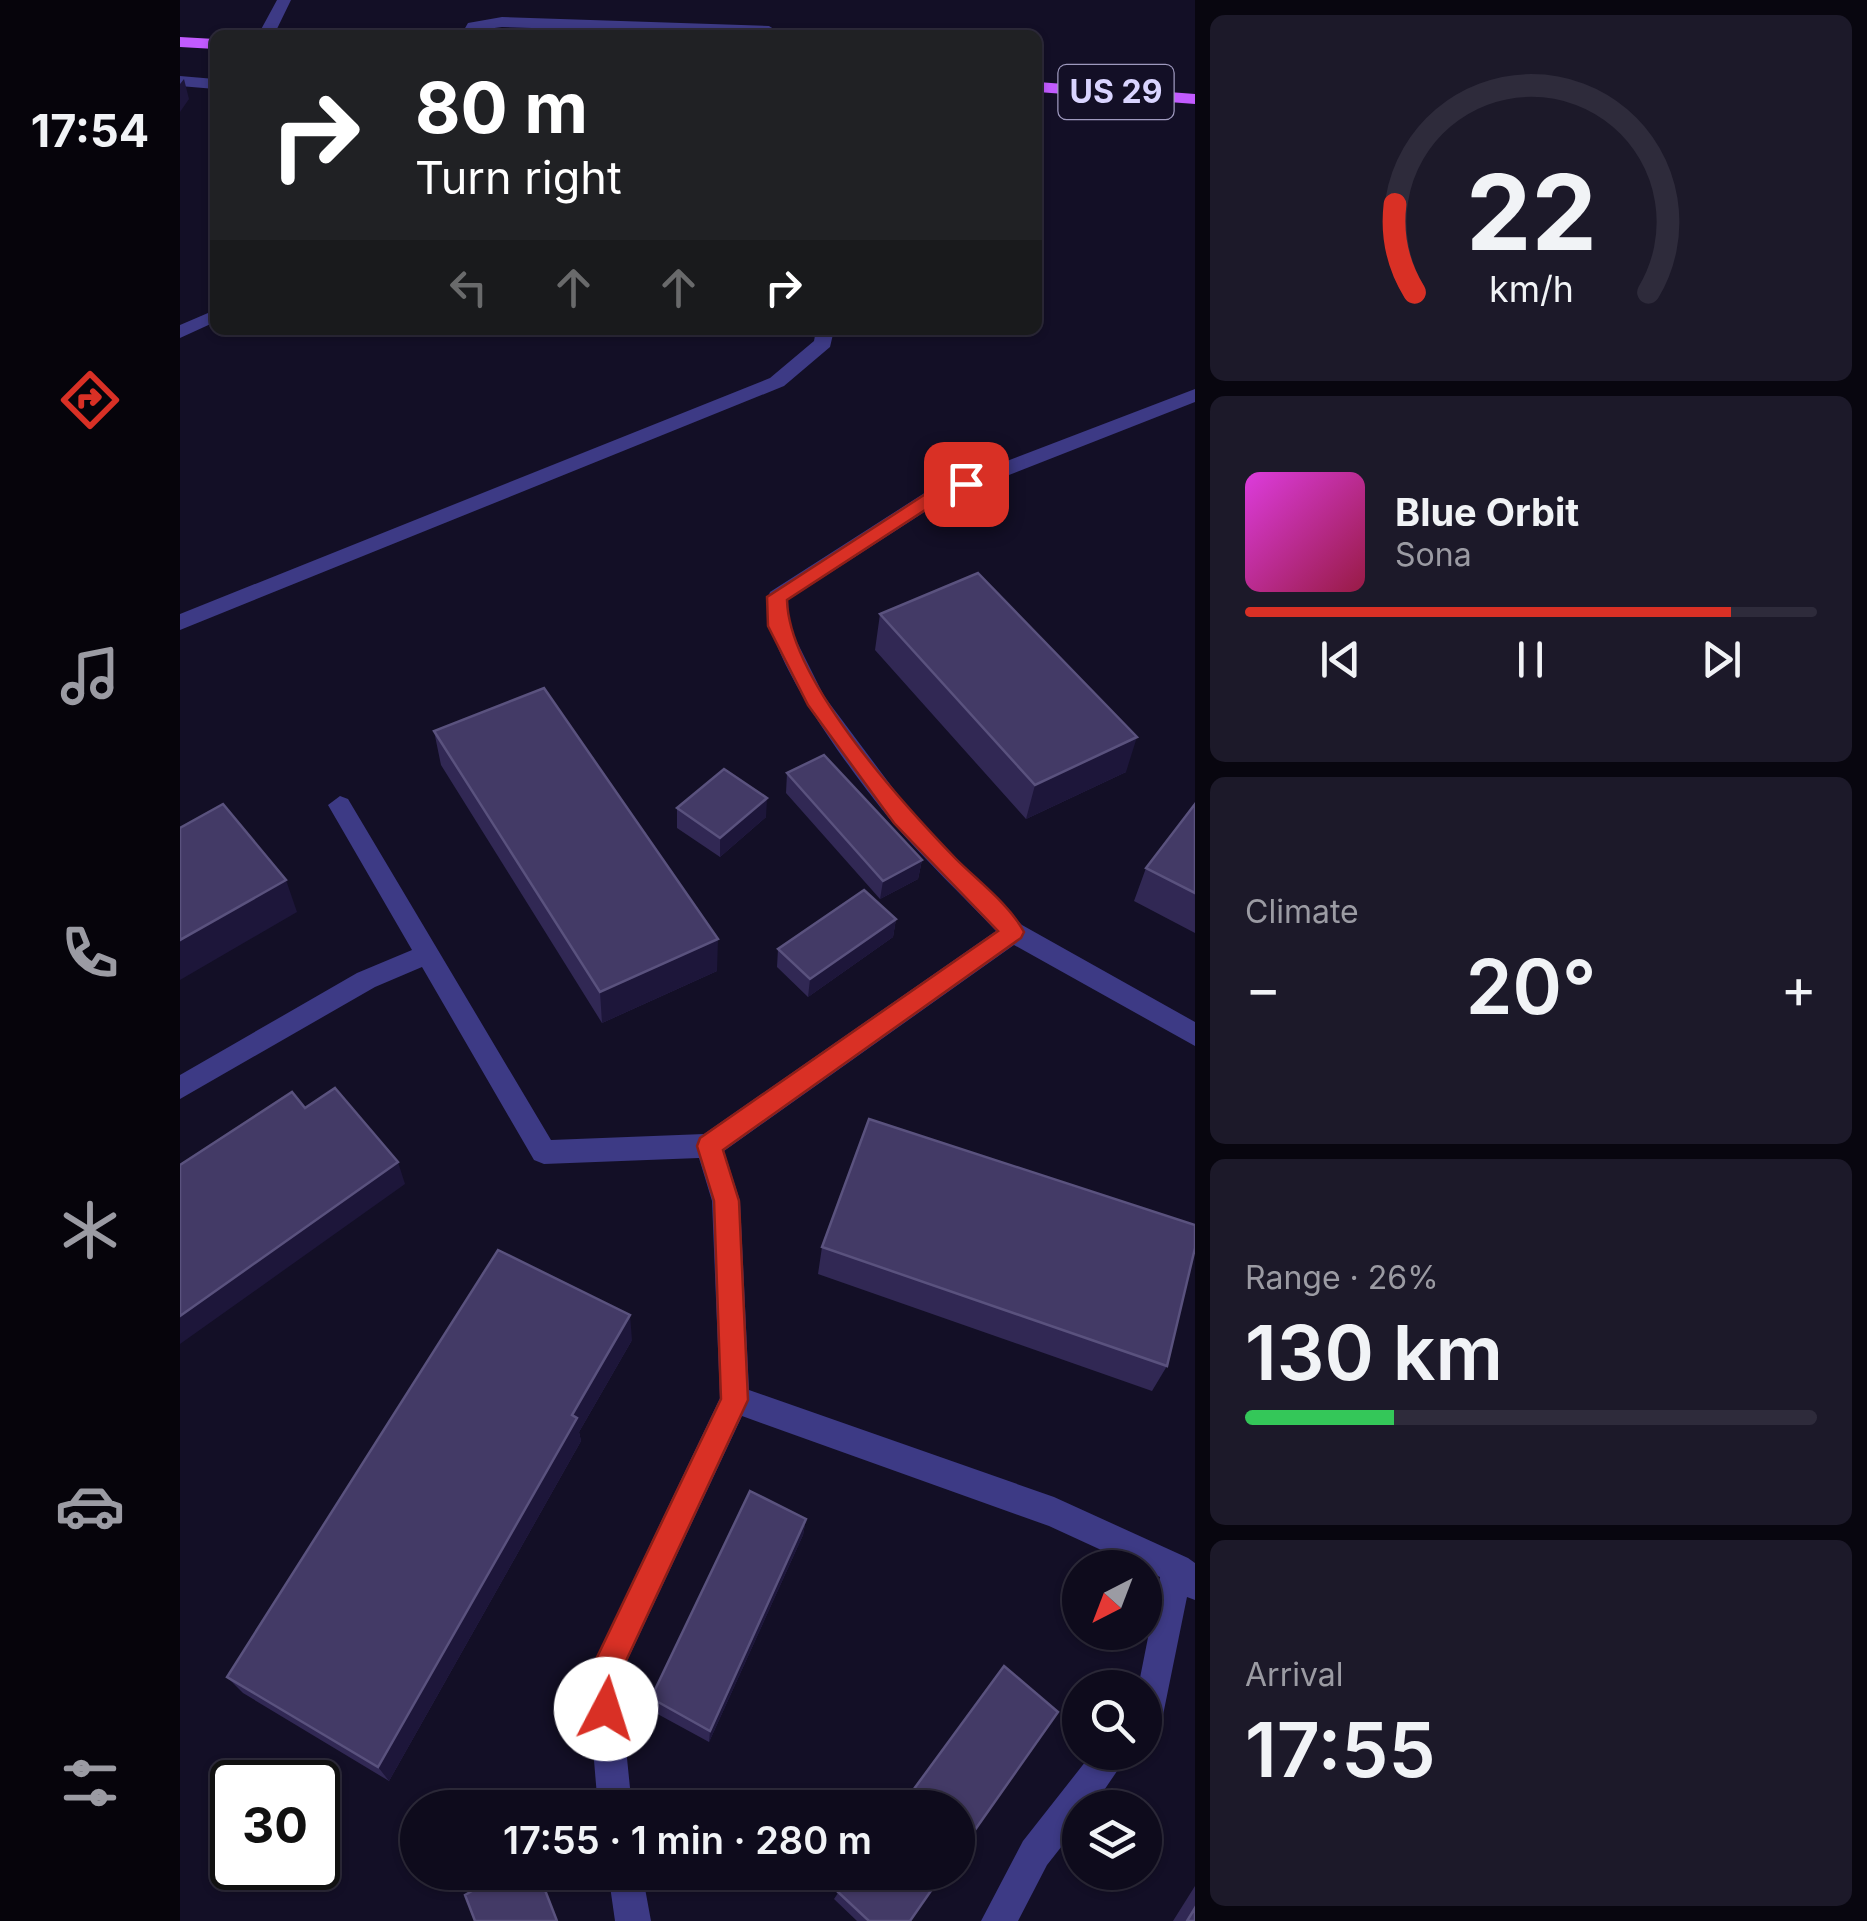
<!DOCTYPE html>
<meta charset="utf-8">
<style>
:root{--surface:#0e0b1c;--page:#1c1929;--text:#f1f3f6;--muted:#9b9ba3;--line:#2e2b3b;--accent:#d93025}
body{margin:0;font-family:Inter,sans-serif;background:var(--page);color:var(--text);height:100vh;display:flex;flex-direction:column;font-size:38px;white-space:nowrap}
*{box-sizing:border-box;margin:0}
p{font-size:32px;color:var(--muted)}
.icon{flex:none;width:55px;height:55px;fill:none;stroke:currentColor;stroke-width:2;stroke-linecap:round;stroke-linejoin:round}
.map{position:relative;flex:1;overflow:hidden}
.details{display:flex;flex-direction:column;gap:15px;padding:15px;background:#08060f;width:672px}
.details>*{flex:none}
.hud{position:absolute;left:30px;top:30px;width:832px;height:305px;border-radius:15px;box-shadow:0 2px 8px #0004,0 0 0 2px var(--line);background:#202124;color:#fff;overflow:hidden}
.needle{width:65px;rotate:222deg}
.tools{position:absolute;left:882px;top:1550px;display:grid;gap:20px}
.tools a{display:grid;place-items:center;width:100px;height:100px;border-radius:50%;background:var(--surface);box-shadow:0 2px 8px #0004,0 0 0 2px var(--line);font-size:50px}
.speed{position:absolute;left:30px;top:1760px;display:flex;gap:20px;font-size:50px;font-weight:700;text-align:center}
.speed>*{display:grid;place-content:center;width:130px;height:130px;border-radius:50%;background:var(--surface);box-shadow:0 2px 8px #0004,0 0 0 2px var(--line);line-height:1}
.speed .limit{border:5px solid #111;border-radius:15px;background:#fff;color:#111}
.pin{position:absolute;display:grid;place-items:center;width:85px;height:85px;color:#fff;margin:-42px;border-radius:20px;box-shadow:0 5px 15px #0006}
.me{position:absolute;width:110px;margin:-55px;rotate:5deg;stroke-linejoin:round;filter:drop-shadow(0 0 8px #0008)}
.turn{display:flex;align-items:center;gap:35px;height:210px;padding:0 40px;font-size:45px}
.turn .icon{width:130px;height:130px;stroke-width:2.5}
.turn b{display:block;font-size:70px;line-height:85px}
.lanes{display:flex;align-items:center;height:95px;padding:0 40px;background:#0003;justify-content:center;gap:50px;direction:ltr}
.lanes .off{opacity:.35}
.big{font-size:75px;font-weight:600;line-height:1.1}
.details .card{flex:1;display:flex;flex-direction:column;justify-content:center;gap:15px;min-width:0;padding:0 35px;border-radius:15px;background:var(--page)}
.details .dial{align-items:center;gap:0}
.dial svg{height:260px;overflow:visible;fill:none;stroke:var(--line);stroke-width:7;stroke-linecap:round;text-anchor:middle}
.dial text{fill:var(--text);stroke:none}
.song{display:flex;align-items:center;gap:30px}
.cover{width:120px;height:120px;border-radius:15px;background:linear-gradient(135deg,hsl(300 70% 55%),hsl(340 70% 35%))}
.played{height:10px;border-radius:5px;background:linear-gradient(90deg,var(--accent) 85%,var(--line) 85%)}
.keys{display:flex;justify-content:space-around;direction:ltr}
.heat{display:flex;justify-content:space-between;align-items:center;font-size:55px;direction:ltr}
.charge{height:15px;border-radius:8px;background:linear-gradient(90deg,#34c759 26%,var(--line) 0)}
.trip{position:absolute;left:220px;top:1790px;width:575px;height:100px;border-radius:50px;background:var(--surface);box-shadow:0 2px 8px #0004,0 0 0 2px var(--line);font-weight:600;line-height:100px;text-align:center}
main{display:flex;flex:1;min-height:0}
.tab-bar{display:flex;flex-direction:column;width:180px;justify-content:space-around;align-items:center;background:#06040b;color:var(--muted)}
.tab-bar .icon{width:70px;height:70px}
.tab-bar .active{color:var(--accent)}
.tab-bar b{font-size:45px;color:var(--text)}
.map>svg:first-child{display:block}
.lines{fill:none;stroke-linecap:round;stroke-linejoin:round}
.minor{fill:#3d3a85;fill-rule:evenodd}
.major{fill:#c25bff;fill-rule:evenodd}
.wall{fill:#312854}
.shaded-wall{fill:#1d163a}
.building{fill:#433a66;stroke:#5a527e;stroke-width:2.5}
.route{fill:#d93025;stroke:#8d1f18;stroke-width:2.5}
.labels{text-anchor:middle;stroke-width:10;stroke-linejoin:round;paint-order:stroke}
.shield{fill:#130f26;stroke:#9e99be;stroke-width:2.5}
.shield-label{font-size:32px;font-weight:bold;fill:#d9d4ff}
</style>
<main>
<nav class="tab-bar">
<b>17:54</b>
<svg class="icon active" aria-label="directions" viewBox="0 0 24 24"><path d="M12 3l9 9-9 9-9-9zM9 14v-3h6M13 9l2 2-2 2"/></svg>
<svg class="icon" aria-label="music" viewBox="0 0 24 24"><path d="M9 18V5l10-2v13"/><circle cx="6" cy="18" r="3"/><circle cx="16" cy="16" r="3"/></svg>
<svg class="icon" aria-label="phone" viewBox="0 0 24 24"><path d="M5 4h4l2 5-3 2q2 4 5 5l2-3 5 2v4C11 20 4 13 5 4z"/></svg>
<svg class="icon" aria-label="climate" viewBox="0 0 24 24"><path d="M12 3v18M4 7l16 10M4 17L20 7"/></svg>
<svg class="icon" aria-label="car" viewBox="0 0 24 24"><path d="M5 17H2v-5l4-1 3-4h7l3 4 3 1v5h-3M9 17h6M6 11h13"/><circle cx="7" cy="17" r="2"/><circle cx="17" cy="17" r="2"/></svg>
<svg class="icon" aria-label="filters" viewBox="0 0 24 24"><path d="M4 7h16M4 17h16"/><circle cx="9" cy="7" r="2"/><circle cx="15" cy="17" r="2"/></svg>
</nav>
<div class="map">
<svg width="1015" height="1921" viewBox="0 0 1015 1921">
<rect width="100%" height="100%" fill="#130f26"/>
<g class="lines">
<path class="minor" d="M 97,0 L 111,0 L 94,35 L 78,35 Z
M 322,17 L 589,26 L 597,31 L 591,35 L 572,35 L 322,27 L 299,30 L 297,35 L 281,35 L 288,23 Z
M 0,76 L 35,79 L 35,89 L 0,86 Z
M 35,310 L 35,322 L 0,338 L 0,325 Z
M 636,330 L 654,330 L 650,347 L 604,386 L 0,630 L 0,614 L 590,378 L 634,341 Z
M 1015,389 L 1015,402 L 760,502 L 608,600 L 609,626 L 644,696 L 730,811 L 842,925 L 1015,1022 L 1015,1046 L 834,945 L 544,1151 L 560,1201 L 569,1390 L 874,1497 L 1008,1558 L 1015,1563 L 1015,1600 L 1007,1597 L 982,1720 L 965,1730 L 965,1688 L 958,1688 L 980,1577 L 869,1526 L 562,1416 L 439,1678 L 452,1808 L 418,1808 L 407,1677 L 540,1398 L 532,1201 L 519,1158 L 364,1164 L 354,1160 L 242,967 L 195,987 L 0,1099 L 0,1075 L 177,973 L 232,950 L 148,805 L 160,796 L 168,799 L 371,1140 L 524,1134 L 816,931 C 782,895 746,861 714,824 C 682,786 569,639 590,592 L 746,492 Z
M 913,1752 L 950,1752 L 912,1808 L 900,1808 L 900,1823 L 867,1865 L 838,1921 L 801,1921 L 843,1841 Z
M 428,1872 L 462,1872 L 471,1921 L 435,1921 Z"/>
<path class="major" d="M 0,37 L 35,39 L 35,49 L 0,47 Z
M 858,82 L 1015,94 L 1015,104 L 858,92 Z"/>
</g>
<path class="wall" d="M 700,614 L 946,772 L 846,819 L 695,650 Z
M 254,731 L 537,971 L 422,1023 L 261,765 Z
M 607,773 L 742,860 L 738,879 L 700,899 L 606,793 Z
M 1015,804 L 1015,933 L 954,901 L 966,868 Z
M 497,808 L 586,817 L 540,857 L 497,828 Z
M 716,919 L 713,937 L 628,997 L 597,967 L 598,949 Z
M 642,1247 L 987,1366 L 972,1391 L 638,1274 Z
M 452,1340 L 399,1432 L 401,1441 L 209,1781 L 63,1693 L 47,1677 Z
M 626,1519 L 623,1535 L 529,1742 L 472,1711 L 471,1698 Z
M 672,1872 L 730,1921 L 677,1921 L 654,1899 Z
M 1015,1886 L 1015,1921 L 993,1921 Z"/>
<path class="shaded-wall" d="M 4,79 L 9,99 L 0,112 L 0,84 Z
M 957,737 L 946,772 L 846,819 L 855,785 Z
M 587,798 L 586,817 L 540,857 L 540,838 Z
M 742,860 L 738,879 L 700,899 L 703,881 Z
M 106,880 L 117,912 L 0,980 L 0,940 Z
M 716,919 L 713,937 L 628,997 L 630,979 Z
M 538,939 L 537,971 L 422,1023 L 420,992 Z
M 218,1162 L 225,1184 L 0,1344 L 0,1316 Z
M 450,1315 L 452,1340 L 399,1432 L 401,1441 L 209,1781 L 198,1767 L 392,1415 Z
M 626,1519 L 623,1535 L 529,1742 L 530,1731 Z"/>
<path class="building" d="M 798,573 L 957,737 L 855,785 L 700,614 Z
M 364,688 L 538,939 L 420,992 L 254,731 Z
M 644,755 L 742,860 L 703,881 L 607,773 Z
M 544,769 L 587,798 L 540,838 L 497,808 Z
M 43,804 L 106,880 L 0,940 L 0,828 Z
M 1015,804 L 1015,893 L 966,868 Z
M 684,890 L 716,919 L 630,979 L 598,949 Z
M 155,1088 L 218,1162 L 0,1316 L 0,1165 L 112,1092 L 125,1108 Z
M 689,1119 L 1015,1225 L 1015,1248 L 987,1366 L 642,1247 Z
M 318,1250 L 450,1315 L 392,1415 L 397,1418 L 198,1767 L 47,1677 Z
M 570,1491 L 626,1519 L 530,1731 L 471,1698 Z
M 824,1666 L 878,1712 L 778,1854 L 778,1808 L 720,1808 Z
M 325,1872 L 358,1872 L 377,1921 L 295,1921 L 285,1895 Z
M 672,1872 L 764,1872 L 730,1921 L 689,1921 L 658,1892 Z
M 1015,1908 L 1015,1921 L 1007,1921 Z"/>
<path class="route" d="M 786,478 L 792,480 L 792,488 L 759,501 L 607,600 C 609,679 721,802 776,859 C 798,881 830,905 844,932 L 841,938 L 543,1150 L 559,1201 L 568,1400 L 438,1678 L 441,1709 L 437,1720 L 426,1724 L 416,1720 L 408,1676 L 541,1399 L 534,1201 L 517,1146 L 520,1138 L 818,931 L 714,823 L 628,705 L 588,626 L 587,597 L 747,493 Z"/>
<g class="labels">
<rect class="shield" x="878.5" y="65" width="115" height="54" rx="8"/>
<g class="shield-label">
<text x="936" y="103">US 29</text>
</g>
</g>
</svg>
<div class="tools">
<a><svg class="needle" viewBox="-14 -14 28 28"><path d="M0-13l5 13h-10z" fill="#e53935"/><path d="M0 13l5-13h-10z" fill="#9b9ba3"/></svg></a>
<a><svg class="icon" aria-label="search" viewBox="0 0 24 24"><circle cx="10" cy="10" r="6"/><path d="M15 15l6 6"/></svg></a>
<a><svg class="icon" aria-label="layers" viewBox="0 0 24 24"><path d="M12 4l9 5-9 5-9-5zM3 14l9 5 9-5"/></svg></a>
</div>
<div class="speed"><div class="limit">30</div></div>
<div class="pin" style="left:786px;top:484px;background:#d93025"><svg class="icon" aria-label="arrive" viewBox="0 0 24 24"><path d="M6 21V4h12l-3 4 3 4H6"/></svg></div>
<svg class="me" style="left:426px;top:1709px" viewBox="-20 -20 40 40"><circle r="19" fill="#fff"/><path d="M0-13L10 11 0 6-10 11z" fill="#d93025"/></svg>
<div class="trip">17:55 · 1 min · 280 m</div>
<div class="hud">
<div class="turn"><svg class="icon" aria-label="right" viewBox="0 0 24 24"><path d="M7 20v-9h11M14 6l5 5-5 5"/></svg><div><b>80 m</b>Turn right</div></div>
<div class="lanes"><svg class="icon off" aria-label="left" viewBox="0 0 24 24"><path d="M17 20v-9H6M10 6l-5 5 5 5"/></svg><svg class="icon off" aria-label="ahead" viewBox="0 0 24 24"><path d="M12 20V5M6 11l6-6 6 6"/></svg><svg class="icon off" aria-label="ahead" viewBox="0 0 24 24"><path d="M12 20V5M6 11l6-6 6 6"/></svg><svg class="icon" aria-label="right" viewBox="0 0 24 24"><path d="M7 20v-9h11M14 6l5 5-5 5"/></svg></div>
</div>
</div>
<section class="details">
<div class="card dial"><svg viewBox="0 0 100 80">
<path d="M14 69A42 42 0 1 1 86 69"/>
<path d="M14 69A42 42 0 0 1 8 42" stroke="#d93025"/>
<text x="50" y="56" font-size="32" font-weight="700">22</text>
<text x="50" y="72" font-size="11">km/h</text>
</svg></div>
<div class="card">
<div class="song"><i class="cover"></i><div><b>Blue Orbit</b><p>Sona</p></div></div>
<div class="played"></div>
<div class="keys"><svg class="icon" aria-label="previous" viewBox="0 0 24 24"><path d="M18 5L8 12l10 7zM5 5v14"/></svg><svg class="icon" aria-label="pause" viewBox="0 0 24 24"><path d="M8 5v14M16 5v14"/></svg><svg class="icon" aria-label="next" viewBox="0 0 24 24"><path d="M6 5l10 7-10 7zM19 5v14"/></svg></div>
</div>
<div class="card"><p>Climate</p>
<div class="heat"><a>−</a><b class="big">20°</b><a>+</a></div>
</div>
<div class="card"><p>Range · 26%</p><b class="big">130 km</b><div class="charge"></div></div>
<div class="card"><p>Arrival</p><b class="big">17:55</b></div>
</section>
</main>
